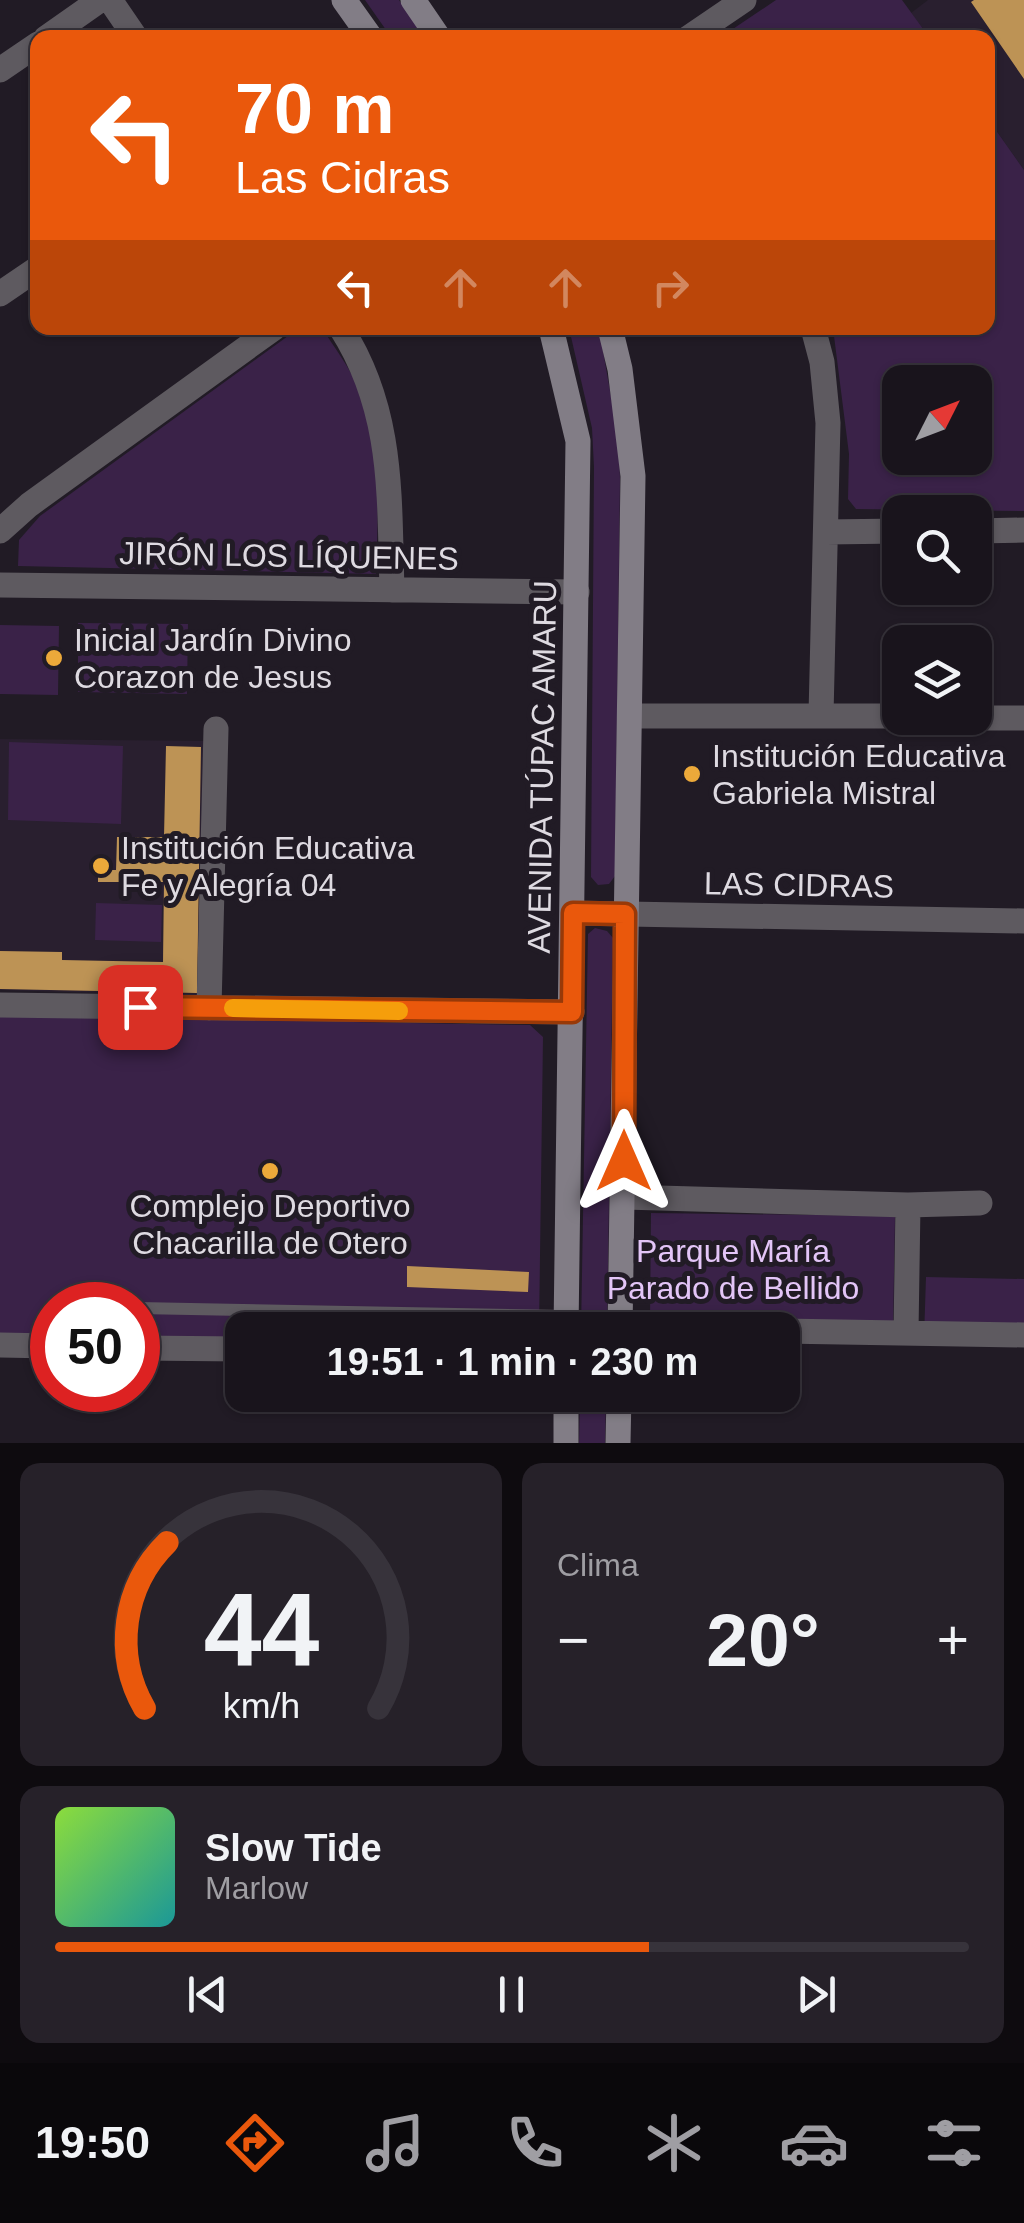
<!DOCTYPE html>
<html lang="es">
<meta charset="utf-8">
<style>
:root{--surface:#19141c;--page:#262129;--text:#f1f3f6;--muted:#9f9ea3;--line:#37333b;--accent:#ea580c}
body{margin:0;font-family:Arial,sans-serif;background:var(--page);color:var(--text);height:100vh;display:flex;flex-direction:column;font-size:38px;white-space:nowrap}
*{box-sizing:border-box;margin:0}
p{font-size:32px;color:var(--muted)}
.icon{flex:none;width:55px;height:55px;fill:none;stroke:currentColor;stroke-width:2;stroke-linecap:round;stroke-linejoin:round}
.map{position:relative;height:1443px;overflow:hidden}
.drawer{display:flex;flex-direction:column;gap:20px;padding:20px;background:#0e0b0f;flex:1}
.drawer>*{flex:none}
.banner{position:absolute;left:30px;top:30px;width:965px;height:305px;border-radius:20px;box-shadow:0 2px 8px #0004,0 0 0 2px var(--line);background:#ea580c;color:#fff;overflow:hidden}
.needle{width:65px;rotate:48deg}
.fabs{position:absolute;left:882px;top:365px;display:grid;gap:20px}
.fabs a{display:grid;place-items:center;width:110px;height:110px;border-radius:20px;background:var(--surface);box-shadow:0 2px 8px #0004,0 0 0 2px var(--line);font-size:50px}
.speed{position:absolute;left:30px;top:1282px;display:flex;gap:20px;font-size:50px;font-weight:700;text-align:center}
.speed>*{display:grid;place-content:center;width:130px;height:130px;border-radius:50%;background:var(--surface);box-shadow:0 2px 8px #0004,0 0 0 2px var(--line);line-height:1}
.speed .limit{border:15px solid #d22;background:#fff;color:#111}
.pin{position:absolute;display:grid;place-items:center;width:85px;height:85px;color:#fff;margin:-42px;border-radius:20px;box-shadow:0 5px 15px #0006}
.me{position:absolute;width:110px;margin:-55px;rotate:0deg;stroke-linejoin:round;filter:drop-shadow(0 0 8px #0008)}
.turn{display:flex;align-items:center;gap:35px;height:210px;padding:0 40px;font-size:45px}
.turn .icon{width:130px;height:130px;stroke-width:2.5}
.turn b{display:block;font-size:70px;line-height:85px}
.lanes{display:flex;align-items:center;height:95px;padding:0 40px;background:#0003;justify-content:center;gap:50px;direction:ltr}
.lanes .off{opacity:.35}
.big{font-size:75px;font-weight:800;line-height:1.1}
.drawer .widget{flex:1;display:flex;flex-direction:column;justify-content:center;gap:15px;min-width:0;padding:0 35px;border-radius:20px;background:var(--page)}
.drawer .dial{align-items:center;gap:0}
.dial svg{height:260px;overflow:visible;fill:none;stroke:var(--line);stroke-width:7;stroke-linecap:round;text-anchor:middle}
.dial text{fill:var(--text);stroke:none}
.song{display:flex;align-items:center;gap:30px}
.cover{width:120px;height:120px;border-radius:15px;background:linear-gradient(135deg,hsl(90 70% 55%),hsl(180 70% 35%))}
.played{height:10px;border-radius:5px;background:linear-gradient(90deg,var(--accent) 65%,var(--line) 65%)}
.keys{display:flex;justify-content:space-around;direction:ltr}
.heat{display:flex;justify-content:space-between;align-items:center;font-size:55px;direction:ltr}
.drawer .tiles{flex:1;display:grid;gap:20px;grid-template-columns:1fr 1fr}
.widget:last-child{grid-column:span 2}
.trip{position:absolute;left:225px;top:1312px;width:575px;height:100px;border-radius:20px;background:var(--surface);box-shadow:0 2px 8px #0004,0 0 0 2px var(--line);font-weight:800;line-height:100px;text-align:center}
.dock{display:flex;height:160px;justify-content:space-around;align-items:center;background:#0a080b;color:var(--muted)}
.dock .icon{width:70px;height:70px}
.dock .active{color:var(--accent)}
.dock b{font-size:45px;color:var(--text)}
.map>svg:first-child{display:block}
.built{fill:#291f2f}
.green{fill:#3a2248;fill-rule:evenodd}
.building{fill:#bd9355}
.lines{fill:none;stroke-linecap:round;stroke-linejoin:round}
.lane{stroke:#5e5a60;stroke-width:12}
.street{stroke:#5e5a60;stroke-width:25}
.secondary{stroke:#827d86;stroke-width:25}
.route-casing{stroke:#983908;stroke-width:25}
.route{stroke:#ea580c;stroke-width:18}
.slow{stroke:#f59e0b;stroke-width:18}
.poi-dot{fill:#eca93a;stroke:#211b25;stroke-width:4}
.labels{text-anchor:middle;stroke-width:10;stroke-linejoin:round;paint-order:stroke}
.street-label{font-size:32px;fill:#dedae1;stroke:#211b25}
.poi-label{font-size:32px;fill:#dedae1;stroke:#211b25;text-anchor:start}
.park-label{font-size:32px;fill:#e3c5f7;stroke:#211b25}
</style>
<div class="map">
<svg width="1024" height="1443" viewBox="0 0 1024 1443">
<rect width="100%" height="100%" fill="#211b25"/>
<path class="built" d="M 928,0 L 1024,0 L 1024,170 L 988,119 L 988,38 L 929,37 L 911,13 Z
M 0,739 L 205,741 L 200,996 L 0,990 Z"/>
<path class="green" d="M 365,0 L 399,0 L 425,37 L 391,37 Z
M 776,0 L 902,0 L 929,37 L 721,37 Z
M 988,119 L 1024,170 L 1024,511 L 856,509 L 848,499 L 849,454 L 833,328 L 988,328 ZM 900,382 L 975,382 L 975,458 L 900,458 Z
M 299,328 L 322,328 C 334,347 349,367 359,388 C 382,441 378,517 376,574 L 18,566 L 19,540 L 40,516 Z
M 569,328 L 599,328 L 619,442 L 620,480 L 615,876 L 609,884 L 598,885 L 591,877 L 594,467 L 592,428 Z
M 78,623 L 188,624 L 187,694 L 78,692 Z
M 0,625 L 59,626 L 58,695 L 0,694 Z
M 9,742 L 123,746 L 121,824 L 8,820 Z
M 96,903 L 162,905 L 161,942 L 95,940 Z
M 595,928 L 607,931 L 613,938 L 607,1330 L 581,1330 L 588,934 Z
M 0,1016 L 530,1025 L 543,1037 L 539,1330 L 242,1330 L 242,1343 L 138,1341 L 138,1305 L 52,1305 L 52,1339 L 0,1338 Z
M 651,1213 L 895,1216 L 893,1329 L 650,1322 Z
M 926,1277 L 1024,1279 L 1024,1340 L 924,1338 Z
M 580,1395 L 606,1395 L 605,1443 L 579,1443 Z"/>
<path class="building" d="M 974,0 L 1024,0 L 1024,79 L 971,2 Z
M 166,746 L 201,747 L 197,993 L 0,989 L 0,951 L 62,952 L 62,960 L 163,962 L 164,882 L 98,882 L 98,870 L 116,870 L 117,837 L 164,837 Z
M 407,1266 L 529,1272 L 528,1292 L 407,1287 Z"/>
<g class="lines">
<path class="lane" d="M 138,1308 L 566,1316"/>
<path class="street" d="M 110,0 L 136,38
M 46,38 L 100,0
M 688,38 L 744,0
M 0,70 L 38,44
M 0,294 L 38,268
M 341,328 C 394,411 389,495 392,590
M 813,328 L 822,362 L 828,423 L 821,715
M 0,531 L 29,505 L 274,328
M 975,531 L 1024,530
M 826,532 L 900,531
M 0,585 L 577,592
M 631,716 L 900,716
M 966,718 L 1024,718
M 573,913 L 1024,921
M 0,1005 L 572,1012
M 209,1008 L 216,729
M 624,1197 L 908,1205 L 980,1203
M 621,1328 L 745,1330
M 782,1331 L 1024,1335
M 906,1332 L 908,1205
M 0,1345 L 52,1346
M 138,1348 L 242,1349"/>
<path class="secondary" d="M 344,0 L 371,38
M 413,0 L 439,38
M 551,328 L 578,441 L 566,1330
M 610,328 L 620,369 L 633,476 L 620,1330
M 566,1395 L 566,1443
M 618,1443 L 619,1395"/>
</g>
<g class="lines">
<defs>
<path id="route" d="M 140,1007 L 572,1012 L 573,913 L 625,914 L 624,1161"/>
</defs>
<use href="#route" class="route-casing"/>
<use href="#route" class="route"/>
<path class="slow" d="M 233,1008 L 399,1011"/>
</g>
<g class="poi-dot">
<circle cx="54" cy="658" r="10"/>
<circle cx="692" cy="774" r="10"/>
<circle cx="101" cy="866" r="10"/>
<circle cx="270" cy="1171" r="10"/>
</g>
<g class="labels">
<g class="street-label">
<text transform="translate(289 556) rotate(1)" y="11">JIRÓN LOS LÍQUENES</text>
<text transform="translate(542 767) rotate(-89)" y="11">AVENIDA TÚPAC AMARU</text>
<text transform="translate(799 885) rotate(1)" y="11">LAS CIDRAS</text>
</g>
<g class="poi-label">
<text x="74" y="651">Inicial Jardín Divino<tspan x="74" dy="37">Corazon de Jesus</tspan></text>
<text x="712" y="767">Institución Educativa<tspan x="712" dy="37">Gabriela Mistral</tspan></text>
<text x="121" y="859">Institución Educativa<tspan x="121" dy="37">Fe y Alegría 04</tspan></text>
<text x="270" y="1217" text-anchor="middle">Complejo Deportivo<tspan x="270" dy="37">Chacarilla de Otero</tspan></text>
</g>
<g class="park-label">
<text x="733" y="1262">Parque María<tspan x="733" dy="37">Parado de Bellido</tspan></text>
</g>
</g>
</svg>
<div class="fabs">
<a><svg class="needle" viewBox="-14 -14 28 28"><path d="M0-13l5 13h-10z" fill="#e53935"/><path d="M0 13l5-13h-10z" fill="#9f9ea3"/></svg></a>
<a><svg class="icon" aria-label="search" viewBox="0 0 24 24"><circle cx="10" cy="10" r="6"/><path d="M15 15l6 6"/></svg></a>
<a><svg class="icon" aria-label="layers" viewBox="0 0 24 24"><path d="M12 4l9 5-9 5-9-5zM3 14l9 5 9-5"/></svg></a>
</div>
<div class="speed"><div class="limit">50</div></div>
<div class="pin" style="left:140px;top:1007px;background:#d93025"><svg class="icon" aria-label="arrive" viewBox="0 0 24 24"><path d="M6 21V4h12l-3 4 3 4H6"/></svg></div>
<svg class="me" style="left:624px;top:1161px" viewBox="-20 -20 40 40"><path d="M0-17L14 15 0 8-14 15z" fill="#ea580c" stroke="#fff" stroke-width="4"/></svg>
<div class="trip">19:51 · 1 min · 230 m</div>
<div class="banner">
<div class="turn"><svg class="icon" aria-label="left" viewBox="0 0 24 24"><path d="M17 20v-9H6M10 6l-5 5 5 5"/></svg><div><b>70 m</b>Las Cidras</div></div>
<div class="lanes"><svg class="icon" aria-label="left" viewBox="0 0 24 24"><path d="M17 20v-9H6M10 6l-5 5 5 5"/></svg><svg class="icon off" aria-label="ahead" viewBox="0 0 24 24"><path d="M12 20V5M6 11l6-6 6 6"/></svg><svg class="icon off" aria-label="ahead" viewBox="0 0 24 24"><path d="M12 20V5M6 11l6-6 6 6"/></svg><svg class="icon off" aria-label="right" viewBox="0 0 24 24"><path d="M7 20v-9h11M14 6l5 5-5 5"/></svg></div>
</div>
</div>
<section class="drawer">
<div class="tiles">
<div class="widget dial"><svg viewBox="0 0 100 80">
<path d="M14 69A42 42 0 1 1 86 69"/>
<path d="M14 69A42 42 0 0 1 21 18" stroke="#ea580c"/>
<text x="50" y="56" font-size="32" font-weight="700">44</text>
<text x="50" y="72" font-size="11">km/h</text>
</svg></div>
<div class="widget"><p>Clima</p>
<div class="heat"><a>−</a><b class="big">20°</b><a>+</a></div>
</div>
<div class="widget">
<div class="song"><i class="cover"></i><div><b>Slow Tide</b><p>Marlow</p></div></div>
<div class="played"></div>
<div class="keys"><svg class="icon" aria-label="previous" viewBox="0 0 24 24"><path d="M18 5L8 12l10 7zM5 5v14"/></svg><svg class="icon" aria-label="pause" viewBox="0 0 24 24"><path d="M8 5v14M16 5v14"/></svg><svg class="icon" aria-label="next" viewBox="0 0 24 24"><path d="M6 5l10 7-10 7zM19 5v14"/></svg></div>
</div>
</div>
</section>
<nav class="dock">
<b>19:50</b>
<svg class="icon active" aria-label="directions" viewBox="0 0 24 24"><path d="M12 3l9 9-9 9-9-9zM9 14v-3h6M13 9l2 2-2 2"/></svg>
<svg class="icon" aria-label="music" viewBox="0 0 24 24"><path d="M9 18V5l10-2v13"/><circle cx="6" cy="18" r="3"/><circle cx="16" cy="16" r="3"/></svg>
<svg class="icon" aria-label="phone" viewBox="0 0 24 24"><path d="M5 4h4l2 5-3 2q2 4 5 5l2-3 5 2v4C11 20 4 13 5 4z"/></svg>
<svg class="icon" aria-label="climate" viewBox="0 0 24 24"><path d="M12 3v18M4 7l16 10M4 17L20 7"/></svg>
<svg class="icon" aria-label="car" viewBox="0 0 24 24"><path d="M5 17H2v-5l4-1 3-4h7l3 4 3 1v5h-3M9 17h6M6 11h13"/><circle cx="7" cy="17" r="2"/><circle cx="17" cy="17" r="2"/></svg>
<svg class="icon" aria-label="filters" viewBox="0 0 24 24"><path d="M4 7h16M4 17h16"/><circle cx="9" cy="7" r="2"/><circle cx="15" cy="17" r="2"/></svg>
</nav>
